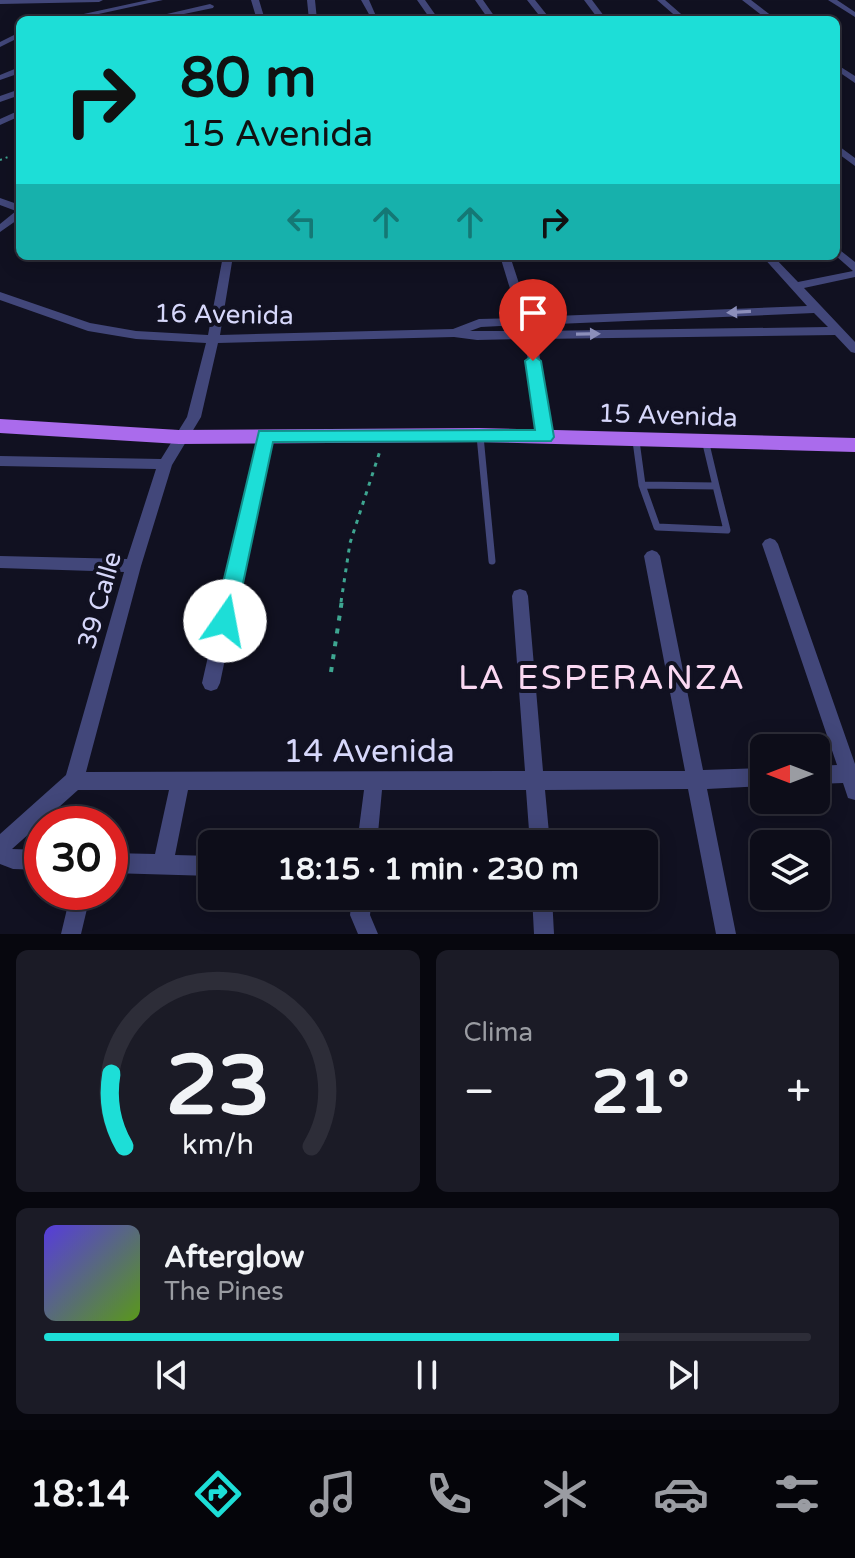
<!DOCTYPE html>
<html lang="es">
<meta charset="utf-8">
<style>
:root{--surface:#0d0d19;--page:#1b1b26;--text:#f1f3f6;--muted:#9a9ca2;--line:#2d2d38;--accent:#1dded7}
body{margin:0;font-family:"Varela Round",sans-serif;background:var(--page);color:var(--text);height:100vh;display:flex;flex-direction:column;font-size:30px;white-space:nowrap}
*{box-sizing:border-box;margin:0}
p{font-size:26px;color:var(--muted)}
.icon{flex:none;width:44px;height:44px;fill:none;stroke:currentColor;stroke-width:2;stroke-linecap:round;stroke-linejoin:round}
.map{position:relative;height:934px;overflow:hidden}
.panel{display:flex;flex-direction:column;gap:16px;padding:16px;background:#07070e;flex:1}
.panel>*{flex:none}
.hud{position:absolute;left:16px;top:16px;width:824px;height:244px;border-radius:12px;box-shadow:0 4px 20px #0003,0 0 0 2px var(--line);background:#1dded7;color:#111;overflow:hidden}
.needle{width:52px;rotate:270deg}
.fabs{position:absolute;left:750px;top:734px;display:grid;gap:16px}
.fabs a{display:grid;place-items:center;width:80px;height:80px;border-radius:12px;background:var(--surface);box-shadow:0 4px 20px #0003,0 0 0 2px var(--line);font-size:40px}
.speed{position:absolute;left:24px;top:806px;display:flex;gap:16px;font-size:40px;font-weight:700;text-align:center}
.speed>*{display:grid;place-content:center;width:104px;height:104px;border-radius:50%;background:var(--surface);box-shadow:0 4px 20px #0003,0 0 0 2px var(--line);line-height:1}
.speed .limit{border:12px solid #d22;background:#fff;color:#111}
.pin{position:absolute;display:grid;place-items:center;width:68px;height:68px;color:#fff;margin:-82px -34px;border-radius:50% 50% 50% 0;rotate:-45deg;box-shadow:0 0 8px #0007}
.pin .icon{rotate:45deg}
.me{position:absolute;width:88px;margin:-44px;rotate:12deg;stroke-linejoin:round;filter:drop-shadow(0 0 6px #0008)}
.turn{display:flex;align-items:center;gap:28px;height:168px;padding:0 32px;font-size:36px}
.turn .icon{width:104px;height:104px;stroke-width:2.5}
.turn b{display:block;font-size:56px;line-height:68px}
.lanes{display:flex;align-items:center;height:76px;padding:0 32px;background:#0003;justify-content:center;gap:40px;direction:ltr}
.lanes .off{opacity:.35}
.big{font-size:60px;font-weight:700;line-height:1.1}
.panel .tile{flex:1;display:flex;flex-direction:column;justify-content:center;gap:12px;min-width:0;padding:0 28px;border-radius:12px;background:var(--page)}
.panel .dial{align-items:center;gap:0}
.dial svg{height:208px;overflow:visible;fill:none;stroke:var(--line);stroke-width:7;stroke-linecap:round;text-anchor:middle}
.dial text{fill:var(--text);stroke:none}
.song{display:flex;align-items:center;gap:24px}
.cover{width:96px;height:96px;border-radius:12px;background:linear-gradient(135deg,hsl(250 70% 55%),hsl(90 70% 35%))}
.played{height:8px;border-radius:4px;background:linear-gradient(90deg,var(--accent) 75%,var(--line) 75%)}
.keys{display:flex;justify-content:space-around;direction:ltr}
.heat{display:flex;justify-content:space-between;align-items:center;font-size:44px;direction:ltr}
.panel .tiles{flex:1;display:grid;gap:16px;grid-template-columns:1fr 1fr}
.tile:last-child{grid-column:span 2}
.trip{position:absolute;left:198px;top:830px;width:460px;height:80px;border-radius:12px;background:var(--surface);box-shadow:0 4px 20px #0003,0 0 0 2px var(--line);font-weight:700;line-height:80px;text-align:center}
.menu{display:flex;height:128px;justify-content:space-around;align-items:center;background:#05050a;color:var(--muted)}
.menu .icon{width:56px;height:56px}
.menu .active{color:var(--accent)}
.menu b{font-size:36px;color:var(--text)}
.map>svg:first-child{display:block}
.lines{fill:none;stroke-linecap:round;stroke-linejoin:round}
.path-far2{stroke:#3ea691;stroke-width:2;stroke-dasharray:2 4;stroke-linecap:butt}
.path-far1{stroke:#3ea691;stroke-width:3;stroke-dasharray:4 6;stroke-linecap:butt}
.path{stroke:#3ea691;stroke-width:4;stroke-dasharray:5 8;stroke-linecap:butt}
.lane{stroke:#42477a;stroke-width:7}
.street{fill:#42477a;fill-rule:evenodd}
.primary{fill:#aa6bec;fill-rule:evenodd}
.oneway{fill:#8c8fba}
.route{fill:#1dded7;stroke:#13908c;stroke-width:2}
.labels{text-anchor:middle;stroke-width:8;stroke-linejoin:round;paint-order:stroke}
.street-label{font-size:26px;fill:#d6d7fa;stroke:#111121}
.near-street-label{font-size:32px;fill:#d6d7fa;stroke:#111121}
.near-neighbourhood-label{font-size:34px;letter-spacing:2px;fill:#fad8f2;stroke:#111121}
</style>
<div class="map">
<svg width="855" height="934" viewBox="0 0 855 934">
<rect width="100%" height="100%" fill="#111121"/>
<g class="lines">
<path class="path-far2" d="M 0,160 L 8,157"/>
<path class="path-far1" d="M 341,602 L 350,543 L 380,451"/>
<path class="path" d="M 331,672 L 342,600"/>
<path class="lane" d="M 480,436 L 492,561
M 636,441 L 642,485 L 657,527 L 727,530 L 716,486
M 642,485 L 716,486 L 706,444"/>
<path class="street" d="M 0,0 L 103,0 L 99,2 L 0,4 Z
M 148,0 L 163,0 L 71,20 L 56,20 Z
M 251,0 L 259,0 L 265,20 L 257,20 Z
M 307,0 L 315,0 L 317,20 L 309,20 Z
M 361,0 L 369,0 L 376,16 L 370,16 Z
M 417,0 L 425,0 L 439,20 L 431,20 Z
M 475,0 L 483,0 L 497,20 L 489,20 Z
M 527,0 L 535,0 L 551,20 L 543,20 L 541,18 L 518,20 L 538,14 Z
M 584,0 L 592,0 L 607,20 L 599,20 Z
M 657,0 L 665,0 L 688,20 L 680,20 Z
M 742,0 L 751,0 L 777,20 L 768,20 Z
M 828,0 L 837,0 L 855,12 L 855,17 Z
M 210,4 L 214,6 L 213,8 L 155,20 L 141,20 Z
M 20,32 L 20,37 L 0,47 L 0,42 Z
M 836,64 L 855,76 L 855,83 L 836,70 Z
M 17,68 L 20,68 L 20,73 L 0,80 L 0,75 Z
M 20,89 L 20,95 L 0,102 L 0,96 Z
M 20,110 L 20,116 L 0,125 L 0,119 Z
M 836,144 L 855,158 L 855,166 L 836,152 Z
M 19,150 L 20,156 L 16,155 L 14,153 Z
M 0,198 L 20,205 L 20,218 L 0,232 L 0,224 L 16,211 L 0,205 Z
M 836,247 L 855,262 L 855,277 L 804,288 L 855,342 L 855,353 L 851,352 L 835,335 L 537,339 L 552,437 L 545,442 L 538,437 L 525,339 L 477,340 L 454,337 L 218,343 L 201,417 L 172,465 L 141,566 L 86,772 L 525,771 L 512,596 L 514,591 L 520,589 L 526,591 L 528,596 L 543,771 L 685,771 L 644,556 L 647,552 L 652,550 L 657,552 L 660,556 L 703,770 L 764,768 L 764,786 L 707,789 L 736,934 L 716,934 L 688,789 L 545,790 L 550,844 L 530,844 L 526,790 L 382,790 L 377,844 L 357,844 L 364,790 L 188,790 L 175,855 L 212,856 L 212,876 L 110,873 L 110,853 L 155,854 L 169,790 L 78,790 L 12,849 L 42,850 L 42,870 L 13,869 L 0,864 L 0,834 L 66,775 L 124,572 L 0,568 L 0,556 L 127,559 L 156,469 L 0,466 L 0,456 L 161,459 L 187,417 L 206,343 L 136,339 L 88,331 L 0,300 L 0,292 L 90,323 L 136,331 L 208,335 L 223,256 L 233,256 L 220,335 L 453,329 L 479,319 L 519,318 L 500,256 L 510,256 L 530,317 L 807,306 L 762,256 L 773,256 L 798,282 L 853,271 L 836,256 ZM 814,313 L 828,327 L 535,331 L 533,325 ZM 521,325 L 523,331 L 470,331 L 481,327 Z
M 341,256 L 383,256 L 378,259 L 345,261 L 341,260 Z
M 265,431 L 272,436 L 220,683 L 217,689 L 211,691 L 205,689 L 202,683 L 258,436 Z
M 770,538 L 775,540 L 778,544 L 855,764 L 855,800 L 848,798 L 843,783 L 816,784 L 816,766 L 837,765 L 762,544 L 765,540 Z
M 71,892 L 91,892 L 81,934 L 61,934 Z
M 352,896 L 372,896 L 370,915 L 378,934 L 358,934 L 350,915 Z
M 532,896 L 552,896 L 554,934 L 534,934 Z"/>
<path class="primary" d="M 0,419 L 179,430 L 479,428 L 855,438 L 855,452 L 479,442 L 179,444 L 0,433 Z"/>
</g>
<defs><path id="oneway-solid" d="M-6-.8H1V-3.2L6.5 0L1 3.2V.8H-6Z" transform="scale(2)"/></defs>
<g class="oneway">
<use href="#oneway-solid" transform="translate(739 312) rotate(177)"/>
<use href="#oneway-solid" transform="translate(588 334) rotate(-1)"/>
</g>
<path class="route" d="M 533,355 L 541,361 L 554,437 L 551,441 L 273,442 L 235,621 L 232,628 L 225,630 L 217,628 L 214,621 L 259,431 L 535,430 L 525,361 Z"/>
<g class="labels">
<g class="street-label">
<text transform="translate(224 314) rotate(1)" y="9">16 Avenida</text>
<text transform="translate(668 415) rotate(2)" y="9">15 Avenida</text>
<text transform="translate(99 600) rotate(-74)" y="9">39 Calle</text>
</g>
<g class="near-street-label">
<text x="369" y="762">14 Avenida</text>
</g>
<g class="near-neighbourhood-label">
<text x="602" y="689">LA ESPERANZA</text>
</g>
</g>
</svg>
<div class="fabs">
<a><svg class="needle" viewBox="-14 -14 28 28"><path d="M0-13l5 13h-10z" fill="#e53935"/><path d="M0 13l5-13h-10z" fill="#9a9ca2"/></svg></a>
<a><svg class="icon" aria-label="layers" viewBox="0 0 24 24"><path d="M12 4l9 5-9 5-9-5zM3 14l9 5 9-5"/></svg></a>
</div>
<div class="speed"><div class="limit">30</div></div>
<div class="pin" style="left:533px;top:361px;background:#d93025"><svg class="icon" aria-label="arrive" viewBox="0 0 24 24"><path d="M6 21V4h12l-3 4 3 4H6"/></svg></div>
<svg class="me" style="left:225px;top:621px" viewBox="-20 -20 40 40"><circle r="19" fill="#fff"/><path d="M0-13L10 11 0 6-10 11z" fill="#1dded7"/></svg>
<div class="trip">18:15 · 1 min · 230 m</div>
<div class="hud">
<div class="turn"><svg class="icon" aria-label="right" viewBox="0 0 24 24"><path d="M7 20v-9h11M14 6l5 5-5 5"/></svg><div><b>80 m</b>15 Avenida</div></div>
<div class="lanes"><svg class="icon off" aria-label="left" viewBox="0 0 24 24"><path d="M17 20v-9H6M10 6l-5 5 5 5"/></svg><svg class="icon off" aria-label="ahead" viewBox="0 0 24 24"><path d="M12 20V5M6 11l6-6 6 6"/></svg><svg class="icon off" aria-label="ahead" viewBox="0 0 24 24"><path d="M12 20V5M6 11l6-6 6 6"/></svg><svg class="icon" aria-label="right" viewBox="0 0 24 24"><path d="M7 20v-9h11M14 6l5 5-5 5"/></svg></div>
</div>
</div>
<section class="panel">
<div class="tiles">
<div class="tile dial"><svg viewBox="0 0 100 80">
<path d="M14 69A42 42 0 1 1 86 69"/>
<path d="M14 69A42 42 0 0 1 9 41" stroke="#1dded7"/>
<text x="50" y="56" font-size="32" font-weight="700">23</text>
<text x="50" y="72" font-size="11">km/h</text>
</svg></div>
<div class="tile"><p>Clima</p>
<div class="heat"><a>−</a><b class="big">21°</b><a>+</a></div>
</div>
<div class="tile">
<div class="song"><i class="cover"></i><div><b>Afterglow</b><p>The Pines</p></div></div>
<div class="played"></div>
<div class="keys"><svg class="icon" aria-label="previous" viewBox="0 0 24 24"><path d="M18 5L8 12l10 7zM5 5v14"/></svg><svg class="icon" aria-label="pause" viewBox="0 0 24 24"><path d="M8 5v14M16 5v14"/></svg><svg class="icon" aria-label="next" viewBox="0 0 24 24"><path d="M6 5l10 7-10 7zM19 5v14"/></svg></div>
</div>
</div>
</section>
<nav class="menu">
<b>18:14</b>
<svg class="icon active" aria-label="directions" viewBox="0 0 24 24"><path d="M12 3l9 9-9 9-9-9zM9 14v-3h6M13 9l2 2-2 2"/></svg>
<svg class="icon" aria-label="music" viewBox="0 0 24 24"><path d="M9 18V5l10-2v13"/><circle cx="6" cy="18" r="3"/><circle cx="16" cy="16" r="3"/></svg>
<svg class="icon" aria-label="phone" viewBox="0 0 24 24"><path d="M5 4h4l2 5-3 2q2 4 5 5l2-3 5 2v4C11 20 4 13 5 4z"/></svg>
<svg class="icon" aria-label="climate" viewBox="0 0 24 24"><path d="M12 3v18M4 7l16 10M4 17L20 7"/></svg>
<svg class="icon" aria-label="car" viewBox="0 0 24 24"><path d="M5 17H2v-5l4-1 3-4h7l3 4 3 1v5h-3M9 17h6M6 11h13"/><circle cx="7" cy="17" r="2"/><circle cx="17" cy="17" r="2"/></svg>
<svg class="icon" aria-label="filters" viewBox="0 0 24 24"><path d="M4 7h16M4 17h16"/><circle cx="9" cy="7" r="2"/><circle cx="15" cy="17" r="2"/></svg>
</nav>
